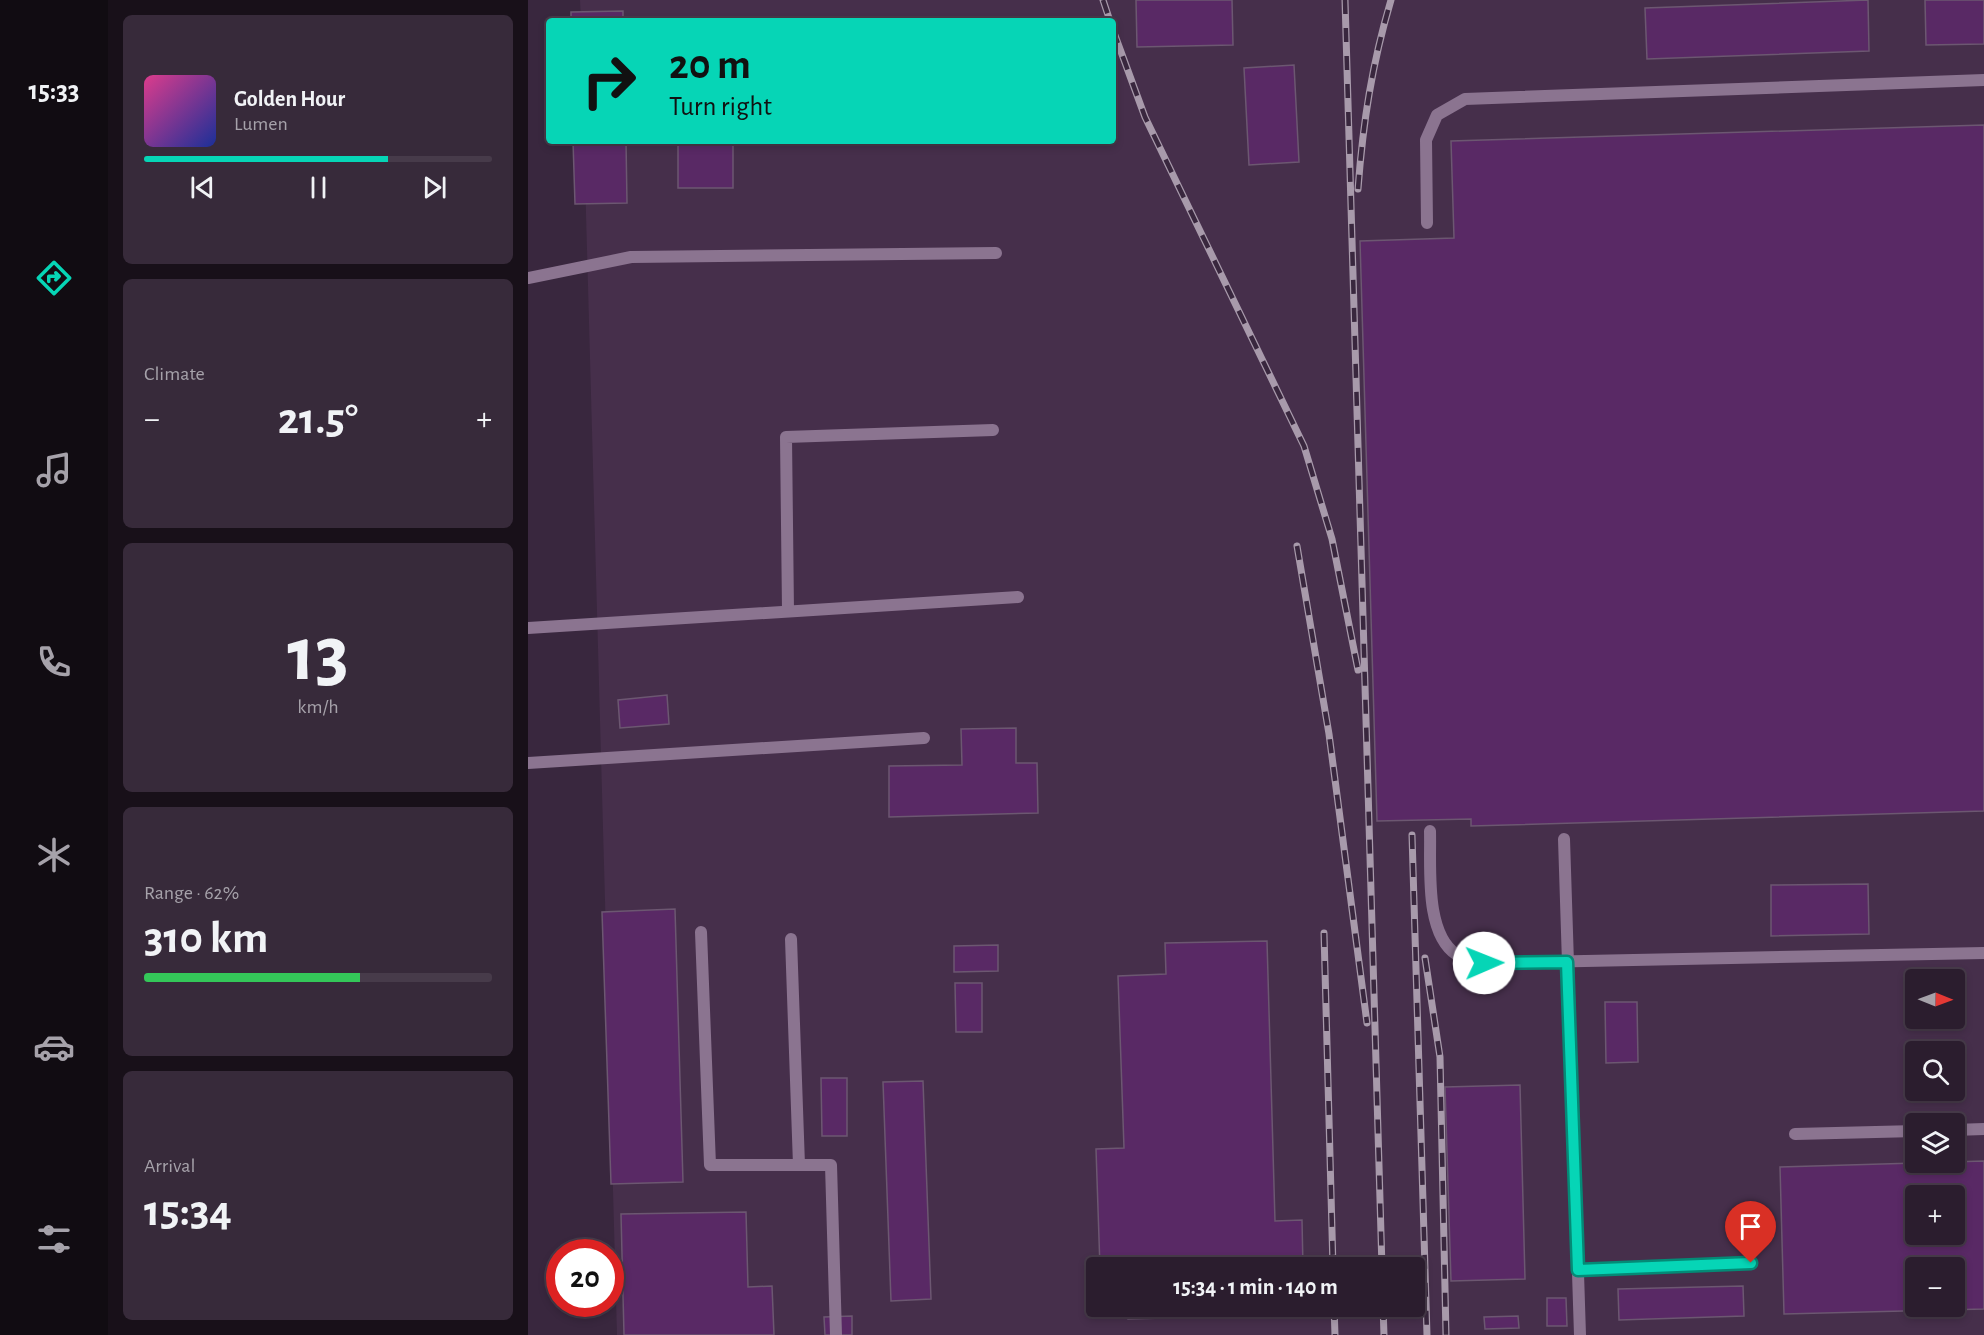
<!DOCTYPE html>
<meta charset="utf-8">
<style>
:root{--surface:#2b1d2e;--page:#372a3a;--text:#f1f3f6;--muted:#a6a2aa;--line:#473b4a;--accent:#06d5b6}
body{margin:0;font-family:"Alegreya Sans",sans-serif;background:var(--page);color:var(--text);height:100vh;display:flex;flex-direction:column;font-size:22px;white-space:nowrap}
*{box-sizing:border-box;margin:0}
p{font-size:20px;color:var(--muted)}
.icon{flex:none;width:33px;height:33px;fill:none;stroke:currentColor;stroke-width:2;stroke-linecap:round;stroke-linejoin:round}
.map{position:relative;flex:1;overflow:hidden}
.details{display:flex;flex-direction:column;gap:15px;padding:15px;background:#181019;width:420px}
.details>*{flex:none}
.hud{position:absolute;left:18px;top:18px;width:570px;height:126px;border-radius:6px;box-shadow:0 3px 9px #0003,0 0 0 2px var(--line);background:#06d5b6;color:#111;overflow:hidden}
.needle{width:39px;rotate:91deg}
.fabs{position:absolute;left:1377px;top:969px;display:grid;gap:12px}
.fabs a{display:grid;place-items:center;width:60px;height:60px;border-radius:6px;background:var(--surface);box-shadow:0 3px 9px #0003,0 0 0 2px var(--line);font-size:30px}
.speed{position:absolute;left:18px;top:1239px;display:flex;gap:12px;font-size:30px;font-weight:700;text-align:center}
.speed>*{display:grid;place-content:center;width:78px;height:78px;border-radius:50%;background:var(--surface);box-shadow:0 3px 9px #0003,0 0 0 2px var(--line);line-height:1}
.speed .limit{border:9px solid #d22;background:#fff;color:#111}
.pin{position:absolute;display:grid;place-items:center;width:51px;height:51px;color:#fff;margin:-62px -26px;border-radius:50% 50% 50% 0;rotate:-45deg;box-shadow:0 0 6px #0007}
.pin .icon{rotate:45deg}
.me{position:absolute;width:66px;margin:-33px;rotate:89deg;stroke-linejoin:round;filter:drop-shadow(0 0 4px #0008)}
.turn{display:flex;align-items:center;gap:21px;height:126px;padding:0 24px;font-size:27px}
.turn .icon{width:78px;height:78px;stroke-width:2.5}
.turn b{display:block;font-size:42px;line-height:51px}
.big{font-size:45px;font-weight:600;line-height:1.1}
.details .tile{flex:1;display:flex;flex-direction:column;justify-content:center;gap:9px;min-width:0;padding:0 21px;border-radius:9px;background:var(--page)}
.details .dial{align-items:center;gap:0}
.dial b{font-size:78px;line-height:1}
.song{display:flex;align-items:center;gap:18px}
.cover{width:72px;height:72px;border-radius:9px;background:linear-gradient(135deg,hsl(330 70% 55%),hsl(230 70% 35%))}
.played{height:6px;border-radius:3px;background:linear-gradient(90deg,var(--accent) 70%,var(--line) 70%)}
.keys{display:flex;justify-content:space-around;direction:ltr}
.heat{display:flex;justify-content:space-between;align-items:center;font-size:33px;direction:ltr}
.charge{height:9px;border-radius:4px;background:linear-gradient(90deg,#34c759 62%,var(--line) 0)}
.trip{position:absolute;left:558px;top:1257px;width:339px;height:60px;border-radius:6px;background:var(--surface);box-shadow:0 3px 9px #0003,0 0 0 2px var(--line);font-weight:600;line-height:60px;text-align:center}
main{display:flex;flex:1;min-height:0}
.tab-bar{display:flex;flex-direction:column;width:108px;justify-content:space-around;align-items:center;background:#110c12;color:var(--muted)}
.tab-bar .icon{width:42px;height:42px}
.tab-bar .on{color:var(--accent)}
.tab-bar b{font-size:27px;color:var(--text)}
.map>svg:first-child{display:block}
.built{fill:#462f4b;fill-rule:evenodd}
.building{fill:#592965;stroke:#6c5771;stroke-width:1.5;fill-rule:evenodd}
.lines{fill:none;stroke-linecap:round;stroke-linejoin:round}
.service{stroke:#8b7490;stroke-width:12}
.rail-casing{stroke:#a89aab;stroke-width:7}
.rail{stroke:#39273e;stroke-width:4.5;stroke-dasharray:14;stroke-linecap:butt}
.route-casing{stroke:#048a76;stroke-width:15}
.route{stroke:#06d5b6;stroke-width:10}
</style>
<main>
<nav class="tab-bar">
<b>15:33</b>
<svg class="icon on" aria-label="directions" viewBox="0 0 24 24"><path d="M12 3l9 9-9 9-9-9zM9 14v-3h6M13 9l2 2-2 2"/></svg>
<svg class="icon" aria-label="music" viewBox="0 0 24 24"><path d="M9 18V5l10-2v13"/><circle cx="6" cy="18" r="3"/><circle cx="16" cy="16" r="3"/></svg>
<svg class="icon" aria-label="phone" viewBox="0 0 24 24"><path d="M5 4h4l2 5-3 2q2 4 5 5l2-3 5 2v4C11 20 4 13 5 4z"/></svg>
<svg class="icon" aria-label="climate" viewBox="0 0 24 24"><path d="M12 3v18M4 7l16 10M4 17L20 7"/></svg>
<svg class="icon" aria-label="car" viewBox="0 0 24 24"><path d="M5 17H2v-5l4-1 3-4h7l3 4 3 1v5h-3M9 17h6M6 11h13"/><circle cx="7" cy="17" r="2"/><circle cx="17" cy="17" r="2"/></svg>
<svg class="icon" aria-label="filters" viewBox="0 0 24 24"><path d="M4 7h16M4 17h16"/><circle cx="9" cy="7" r="2"/><circle cx="15" cy="17" r="2"/></svg>
</nav>
<section class="details">
<div class="tile">
<div class="song"><i class="cover"></i><div><b>Golden Hour</b><p>Lumen</p></div></div>
<div class="played"></div>
<div class="keys"><svg class="icon" aria-label="previous" viewBox="0 0 24 24"><path d="M18 5L8 12l10 7zM5 5v14"/></svg><svg class="icon" aria-label="pause" viewBox="0 0 24 24"><path d="M8 5v14M16 5v14"/></svg><svg class="icon" aria-label="next" viewBox="0 0 24 24"><path d="M6 5l10 7-10 7zM19 5v14"/></svg></div>
</div>
<div class="tile"><p>Climate</p>
<div class="heat"><a>−</a><b class="big">21.5°</b><a>+</a></div>
</div>
<div class="tile dial"><b>13</b><p>km/h</p></div>
<div class="tile"><p>Range · 62%</p><b class="big">310 km</b><div class="charge"></div></div>
<div class="tile"><p>Arrival</p><b class="big">15:34</b></div>
</section>
<div class="map">
<svg width="1456" height="1335" viewBox="0 0 1456 1335">
<rect width="100%" height="100%" fill="#39273e"/>
<path class="built" d="M 52,0 L 1456,0 L 1456,1335 L 89,1335 L 56,141 L 585,141 L 585,21 L 53,21 ZM 1388,980 L 1426,980 L 1426,1018 L 1388,1018 ZM 1388,1052 L 1426,1052 L 1426,1090 L 1388,1090 ZM 1388,1124 L 1426,1124 L 1426,1162 L 1388,1162 ZM 1388,1196 L 1426,1196 L 1426,1234 L 1388,1234 ZM 568,1268 L 886,1268 L 886,1306 L 568,1306 ZM 1388,1268 L 1426,1268 L 1426,1306 L 1388,1306 Z"/>
<path class="building" d="M 608,0 L 704,0 L 705,45 L 609,47 Z
M 1340,0 L 1341,51 L 1119,59 L 1117,8 Z
M 1397,0 L 1456,0 L 1456,44 L 1398,45 Z
M 95,11 L 95,21 L 43,21 L 43,12 Z
M 766,65 L 771,162 L 721,165 L 716,68 Z
M 1456,125 L 1456,811 L 943,826 L 943,819 L 849,821 L 832,241 L 926,238 L 923,141 Z
M 45,141 L 98,141 L 99,203 L 47,204 Z
M 150,141 L 205,141 L 205,188 L 150,188 Z
M 139,695 L 141,724 L 92,728 L 90,700 Z
M 488,728 L 488,763 L 509,763 L 510,813 L 361,817 L 361,766 L 434,765 L 433,729 Z
M 1340,884 L 1341,934 L 1243,936 L 1243,885 Z
M 147,909 L 155,1182 L 83,1184 L 74,912 Z
M 739,941 L 747,1221 L 774,1220 L 775,1268 L 572,1268 L 568,1149 L 596,1148 L 590,976 L 638,974 L 637,943 Z
M 470,945 L 470,971 L 426,972 L 426,946 Z
M 427,983 L 454,983 L 454,1032 L 428,1032 Z
M 1077,1002 L 1109,1002 L 1110,1062 L 1078,1063 Z
M 293,1078 L 319,1078 L 319,1136 L 294,1136 Z
M 395,1081 L 403,1299 L 363,1301 L 355,1082 Z
M 992,1085 L 997,1279 L 923,1281 L 917,1087 Z
M 1456,1161 L 1456,1309 L 1256,1314 L 1252,1167 ZM 1388,1196 L 1426,1196 L 1426,1234 L 1388,1234 ZM 1388,1268 L 1426,1268 L 1426,1306 L 1388,1306 Z
M 218,1212 L 220,1287 L 244,1286 L 246,1335 L 96,1335 L 93,1214 Z
M 1215,1286 L 1216,1316 L 1091,1320 L 1090,1289 Z
M 1019,1298 L 1038,1298 L 1039,1326 L 1019,1326 Z
M 600,1306 L 750,1306 L 750,1315 L 600,1319 Z
M 324,1316 L 324,1335 L 297,1335 L 296,1317 Z
M 990,1316 L 991,1328 L 957,1329 L 956,1317 Z"/>
<g class="lines">
<path class="service" d="M 899,223 L 898,140 L 909,115 L 937,99 L 1456,80
M 0,278 L 103,257 L 468,253
M 260,611 L 258,437 L 465,430
M 0,628 L 490,597
M 0,763 L 396,738
M 902,831 C 903,866 896,934 929,955 C 937,959 948,961 956,963 L 1456,953
M 1036,839 L 1052,1335
M 173,932 L 182,1165 L 303,1165 L 308,1335
M 263,939 L 271,1165
M 1426,1130 L 1456,1129
M 1267,1134 L 1388,1131
M 1050,1270 L 1223,1263"/>
<defs>
<path id="rail" d="M 575,0 L 582,21
M 817,0 L 854,1268
M 585,30 L 617,117 L 776,446 L 804,539 L 830,670
M 830,189 C 835,122 844,64 863,0
M 769,546 L 801,734 L 839,1023
M 884,835 L 899,1335
M 796,933 L 805,1268
M 897,958 L 912,1057 L 918,1335
M 806,1306 L 807,1335
M 855,1306 L 856,1335"/>
</defs>
<use href="#rail" class="rail-casing"/>
<use href="#rail" class="rail"/>
</g>
<g class="lines">
<defs>
<path id="route" d="M 956,963 L 1039,962 L 1050,1270 L 1223,1263"/>
</defs>
<use href="#route" class="route-casing"/>
<use href="#route" class="route"/>
</g>
</svg>
<div class="fabs">
<a><svg class="needle" viewBox="-14 -14 28 28"><path d="M0-13l5 13h-10z" fill="#e53935"/><path d="M0 13l5-13h-10z" fill="#a6a2aa"/></svg></a>
<a><svg class="icon" aria-label="search" viewBox="0 0 24 24"><circle cx="10" cy="10" r="6"/><path d="M15 15l6 6"/></svg></a>
<a><svg class="icon" aria-label="layers" viewBox="0 0 24 24"><path d="M12 4l9 5-9 5-9-5zM3 14l9 5 9-5"/></svg></a>
<a>+</a>
<a>−</a>
</div>
<div class="speed"><div class="limit">20</div></div>
<div class="pin" style="left:1223px;top:1263px;background:#d93025"><svg class="icon" aria-label="arrive" viewBox="0 0 24 24"><path d="M6 21V4h12l-3 4 3 4H6"/></svg></div>
<svg class="me" style="left:956px;top:963px" viewBox="-20 -20 40 40"><circle r="19" fill="#fff"/><path d="M0-13L10 11 0 6-10 11z" fill="#06d5b6"/></svg>
<div class="trip">15:34 · 1 min · 140 m</div>
<div class="hud">
<div class="turn"><svg class="icon" aria-label="right" viewBox="0 0 24 24"><path d="M7 20v-9h11M14 6l5 5-5 5"/></svg><div><b>20 m</b>Turn right</div></div>
</div>
</div>
</main>
